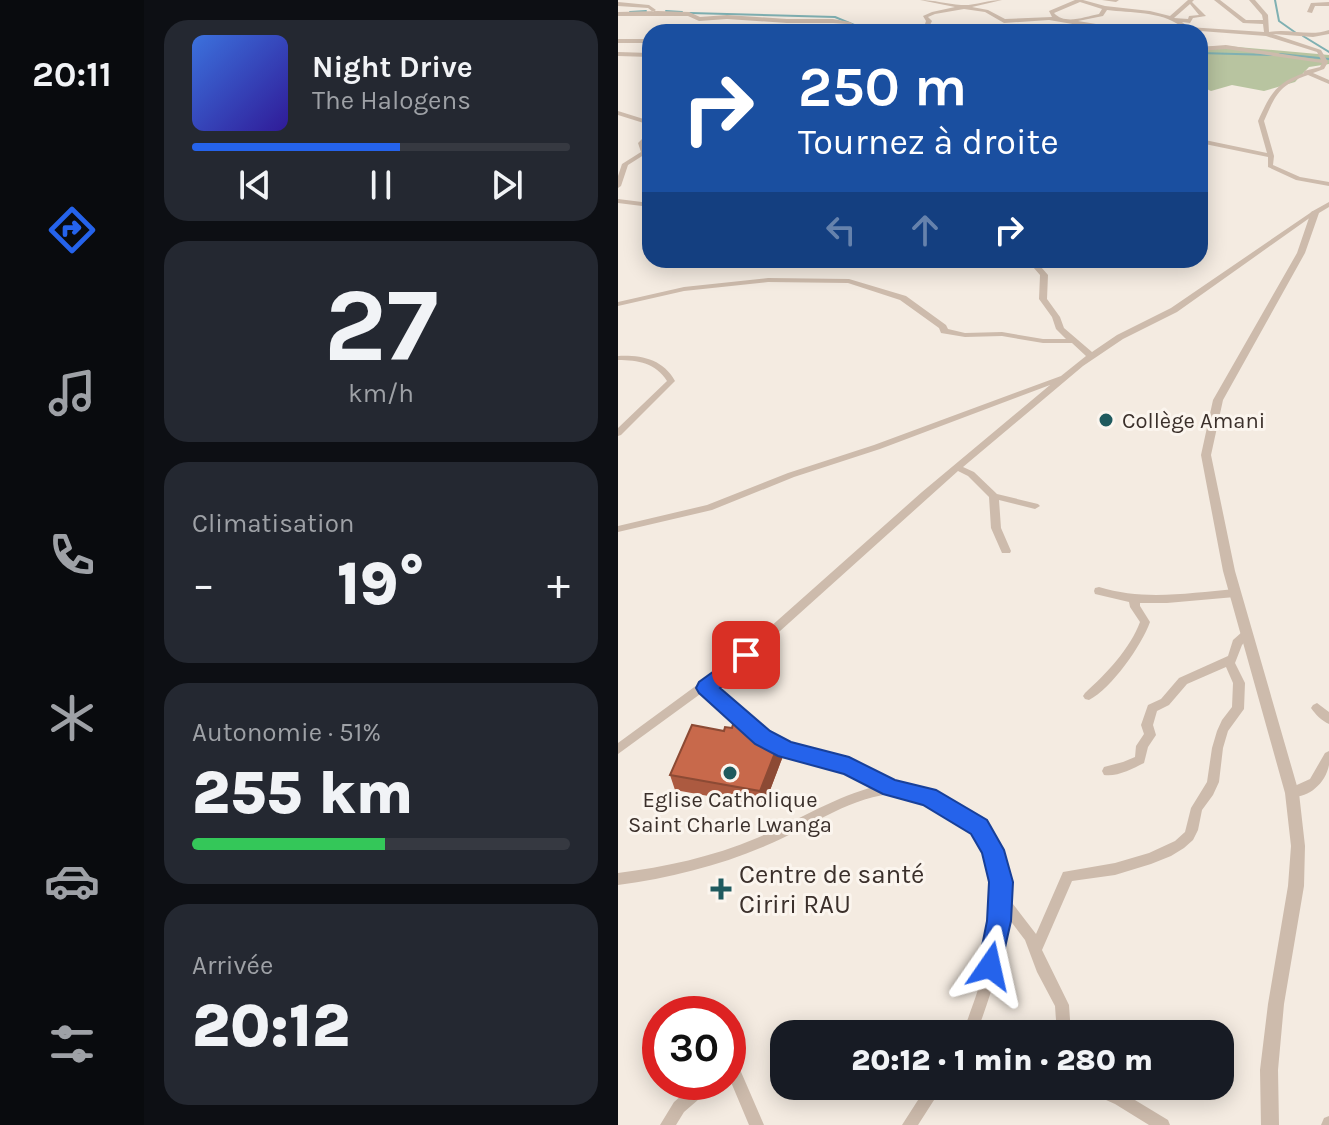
<!DOCTYPE html>
<html lang="fr">
<meta charset="utf-8">
<style>
:root{--surface:#171b24;--page:#242831;--text:#f1f3f6;--muted:#9ea1a6;--line:#363941;--accent:#2563eb}
body{margin:0;font-family:Karla,sans-serif;background:var(--page);color:var(--text);height:100vh;display:flex;flex-direction:column;font-size:30px;white-space:nowrap}
*{box-sizing:border-box;margin:0}
p{font-size:26px;color:var(--muted)}
.icon{flex:none;width:44px;height:44px;fill:none;stroke:currentColor;stroke-width:2;stroke-linecap:round;stroke-linejoin:round}
.map{position:relative;flex:1;overflow:hidden}
.details{display:flex;flex-direction:column;gap:20px;padding:20px;background:#0d0f14;width:474px}
.details>*{flex:none}
.top-card{position:absolute;left:24px;top:24px;width:566px;height:244px;border-radius:24px;box-shadow:0 4px 20px #0003;background:#1a4fa0;color:#fff;overflow:hidden}
.speed{position:absolute;left:24px;top:996px;display:flex;gap:16px;font-size:40px;font-weight:700;text-align:center}
.speed>*{display:grid;place-content:center;width:104px;height:104px;border-radius:50%;background:var(--surface);box-shadow:0 4px 20px #0003;line-height:1}
.speed .limit{border:12px solid #d22;background:#fff;color:#111}
.pin{position:absolute;display:grid;place-items:center;width:68px;height:68px;color:#fff;margin:-34px;border-radius:16px;box-shadow:0 4px 12px #0006}
.me{position:absolute;width:88px;margin:-44px;rotate:11deg;stroke-linejoin:round;filter:drop-shadow(0 0 6px #0008)}
.turn{display:flex;align-items:center;gap:28px;height:168px;padding:0 24px;font-size:36px}
.turn .icon{width:104px;height:104px;stroke-width:2.5}
.turn b{display:block;font-size:56px;line-height:68px}
.lanes{display:flex;align-items:center;height:76px;padding:0 24px;background:#0003;justify-content:center;gap:40px;direction:ltr}
.lanes .off{opacity:.35}
.big{font-size:60px;font-weight:800;line-height:1.1}
.details .widget{flex:1;display:flex;flex-direction:column;justify-content:center;gap:12px;min-width:0;padding:0 28px;border-radius:24px;background:var(--page)}
.details .dial{align-items:center;gap:0}
.dial b{font-size:104px;line-height:1}
.song{display:flex;align-items:center;gap:24px}
.cover{width:96px;height:96px;border-radius:12px;background:linear-gradient(135deg,hsl(220 70% 55%),hsl(250 70% 35%))}
.played{height:8px;border-radius:4px;background:linear-gradient(90deg,var(--accent) 55%,var(--line) 55%)}
.keys{display:flex;justify-content:space-around;direction:ltr}
.heat{display:flex;justify-content:space-between;align-items:center;font-size:44px;direction:ltr}
.charge{height:12px;border-radius:6px;background:linear-gradient(90deg,#34c759 51%,var(--line) 0)}
.trip{position:absolute;left:152px;top:1020px;width:464px;height:80px;border-radius:24px;background:var(--surface);box-shadow:0 4px 20px #0003;font-weight:800;line-height:80px;text-align:center}
main{display:flex;flex:1;min-height:0}
.menu{display:flex;flex-direction:column;width:144px;justify-content:space-around;align-items:center;background:#090b0e;color:var(--muted)}
.menu .icon{width:56px;height:56px}
.menu .selected{color:var(--accent)}
.menu b{font-size:36px;color:var(--text)}
.map>svg:first-child{display:block}
.green{fill:#b8c4a0}
.lines{fill:none;stroke-linecap:round;stroke-linejoin:round}
.stream{stroke:#7fb0b2;stroke-width:2}
.minor{fill:#cdbbac;fill-rule:evenodd}
.tertiary{fill:#cdbbac;fill-rule:evenodd}
.wall{fill:#ac5a40}
.shaded-wall{fill:#8c4a34}
.building{fill:#c8694b;stroke:#8c4a34;stroke-width:2}
.route{fill:#2563eb;stroke:#184099;stroke-width:2}
.poi-dot{fill:#1f5a5e;stroke:#fbf5ee;stroke-width:3}
.labels{text-anchor:middle;stroke-width:6;stroke-linejoin:round;paint-order:stroke}
.poi-label{font-size:22px;fill:#3b302b;stroke:#fbf5ee;text-anchor:start}
.near-poi-label{font-size:26px;fill:#3b302b;stroke:#fbf5ee;text-anchor:start}
</style>
<main>
<nav class="menu">
<b>20:11</b>
<svg class="icon selected" aria-label="directions" viewBox="0 0 24 24"><path d="M12 3l9 9-9 9-9-9zM9 14v-3h6M13 9l2 2-2 2"/></svg>
<svg class="icon" aria-label="music" viewBox="0 0 24 24"><path d="M9 18V5l10-2v13"/><circle cx="6" cy="18" r="3"/><circle cx="16" cy="16" r="3"/></svg>
<svg class="icon" aria-label="phone" viewBox="0 0 24 24"><path d="M5 4h4l2 5-3 2q2 4 5 5l2-3 5 2v4C11 20 4 13 5 4z"/></svg>
<svg class="icon" aria-label="climate" viewBox="0 0 24 24"><path d="M12 3v18M4 7l16 10M4 17L20 7"/></svg>
<svg class="icon" aria-label="car" viewBox="0 0 24 24"><path d="M5 17H2v-5l4-1 3-4h7l3 4 3 1v5h-3M9 17h6M6 11h13"/><circle cx="7" cy="17" r="2"/><circle cx="17" cy="17" r="2"/></svg>
<svg class="icon" aria-label="filters" viewBox="0 0 24 24"><path d="M4 7h16M4 17h16"/><circle cx="9" cy="7" r="2"/><circle cx="15" cy="17" r="2"/></svg>
</nav>
<section class="details">
<div class="widget">
<div class="song"><i class="cover"></i><div><b>Night Drive</b><p>The Halogens</p></div></div>
<div class="played"></div>
<div class="keys"><svg class="icon" aria-label="previous" viewBox="0 0 24 24"><path d="M18 5L8 12l10 7zM5 5v14"/></svg><svg class="icon" aria-label="pause" viewBox="0 0 24 24"><path d="M8 5v14M16 5v14"/></svg><svg class="icon" aria-label="next" viewBox="0 0 24 24"><path d="M6 5l10 7-10 7zM19 5v14"/></svg></div>
</div>
<div class="widget dial"><b>27</b><p>km/h</p></div>
<div class="widget"><p>Climatisation</p>
<div class="heat"><a>−</a><b class="big">19°</b><a>+</a></div>
</div>
<div class="widget"><p>Autonomie · 51%</p><b class="big">255 km</b><div class="charge"></div></div>
<div class="widget"><p>Arrivée</p><b class="big">20:12</b></div>
</section>
<div class="map">
<svg width="711" height="1125" viewBox="0 0 711 1125">
<rect width="100%" height="100%" fill="#f4ebe1"/>
<path class="green" d="M 608,46 L 711,55 L 711,64 L 691,67 L 677,82 L 646,91 L 614,85 L 593,91 L 582,86 L 582,47 Z"/>
<g class="lines">
<path class="stream" d="M 657,0 L 661,21 L 678,33
M 48,11 L 64,12
M 12,12 L 28,11
M 72,13 L 217,17 L 253,32
M 335,32 L 360,32
M 685,36 L 711,52
M 582,53 L 654,55
M 662,54 L 711,59"/>
<path class="minor" d="M 302,0 C 316,0 329,4 343,5 C 356,6 370,0 384,0 L 354,7 L 370,10 L 387,19 L 434,17 L 431,11 L 457,0 L 465,0 L 487,6 L 532,11 L 552,16 L 570,0 L 576,0 L 574,2 L 588,16 L 575,18 L 572,23 L 564,22 L 570,27 L 646,32 L 645,24 L 625,23 L 596,0 L 602,0 L 628,20 L 645,20 L 644,15 L 631,0 L 637,0 L 650,15 L 651,32 C 672,28 691,37 711,30 L 711,34 L 695,37 L 655,34 L 703,50 L 710,62 L 706,69 L 695,73 L 711,80 L 711,84 L 690,75 C 661,85 658,94 646,121 L 656,156 L 655,165 L 682,177 L 711,182 L 711,186 L 678,180 L 650,167 L 650,157 L 582,143 L 582,139 L 649,153 L 640,121 C 652,95 657,83 686,73 L 686,71 L 702,67 L 704,63 L 608,49 L 582,51 L 582,47 L 608,45 L 703,60 L 699,52 L 648,36 L 569,30 L 490,30 L 431,20 L 386,23 L 367,12 L 346,9 L 317,14 L 310,17 L 314,21 L 310,29 L 302,32 L 294,32 L 306,27 L 308,21 L 305,16 L 314,12 L 337,7 ZM 462,2 L 484,9 L 481,14 C 466,17 447,25 436,13 ZM 572,4 L 581,15 L 571,16 L 570,19 L 556,18 ZM 489,10 C 513,13 542,11 563,26 L 490,26 L 460,21 L 485,16 Z
M 484,0 L 501,0 L 498,2 Z
M 0,2 L 31,5 L 38,10 L 35,12 L 30,8 L 0,6 Z
M 711,2 L 711,6 L 697,6 L 694,13 L 689,12 L 693,3 Z
M 40,11 L 71,12 L 82,17 L 109,15 L 169,19 L 215,19 L 232,22 L 247,32 L 240,32 L 229,24 L 215,23 L 169,23 L 109,19 L 81,21 L 70,16 L 0,16 L 0,12 Z
M 0,39 L 32,39 L 32,43 L 0,43 Z
M 0,52 L 32,53 L 32,57 L 0,56 Z
M 0,111 L 32,121 L 32,125 L 0,115 Z
M 32,131 L 32,137 L 26,143 L 29,153 L 10,165 L 3,186 L 0,188 L 0,176 L 4,164 L 23,152 L 20,143 Z
M 0,199 L 32,203 L 32,207 L 0,203 Z
M 695,211 L 700,212 L 559,312 L 505,339 L 465,366 L 345,467 L 356,472 L 379,494 L 420,504 L 422,506 L 417,509 L 381,500 L 383,528 L 393,551 L 392,553 L 384,553 L 373,528 L 371,497 L 350,476 L 340,471 L 132,658 L 94,686 L 159,740 L 235,762 L 276,783 L 292,786 L 318,796 L 346,810 L 359,819 L 366,826 L 381,852 L 387,876 L 388,895 L 418,934 L 445,872 L 497,863 L 531,853 L 557,841 L 567,832 L 573,808 L 589,782 L 594,748 L 599,731 L 604,720 L 614,707 L 615,683 L 608,667 L 569,684 L 551,705 L 539,711 L 535,725 L 538,735 L 530,747 L 526,763 C 514,769 499,777 486,775 L 484,771 L 486,767 L 505,762 L 517,757 L 518,746 L 526,734 L 523,725 L 530,705 L 543,699 L 561,678 L 610,656 L 615,640 L 624,632 L 632,632 L 633,635 L 624,645 L 617,663 L 627,683 L 626,709 L 610,731 L 605,748 L 601,782 L 595,795 L 584,810 L 580,830 L 575,840 L 566,848 L 553,856 L 533,864 L 497,875 L 454,881 L 424,950 L 451,1005 L 453,1034 L 439,1034 L 437,1006 L 419,972 L 407,940 L 388,915 C 385,957 373,996 358,1034 L 344,1034 C 366,978 397,889 358,834 C 350,823 335,816 323,810 C 307,802 289,792 271,794 C 227,800 188,829 147,846 C 100,866 51,878 0,885 L 0,873 C 47,867 94,857 139,838 C 179,821 216,797 259,786 L 228,770 L 151,747 L 85,692 L 0,754 L 0,743 L 124,652 L 304,492 L 432,385 L 262,449 L 176,477 L 94,510 L 0,532 L 0,526 L 89,505 L 170,473 L 256,445 L 443,376 L 468,356 L 454,343 L 425,343 L 384,336 L 347,337 L 323,333 L 321,328 L 282,300 L 230,283 L 150,282 L 66,291 L 0,306 L 0,302 L 66,287 L 150,278 L 231,279 L 288,296 L 328,325 L 330,329 L 347,333 L 384,332 L 425,339 L 448,339 L 438,329 L 434,317 L 421,299 L 422,275 L 409,260 L 417,260 L 430,275 L 429,299 L 442,317 L 446,328 L 474,352 L 499,335 L 553,308 Z
M 0,356 C 23,355 45,359 57,381 L 3,435 L 0,436 L 0,428 L 49,381 C 38,363 20,360 0,360 Z
M 481,587 C 526,601 570,593 617,589 L 621,590 L 622,593 L 621,596 L 617,597 L 549,603 L 522,603 L 522,606 L 532,622 C 524,645 493,689 471,700 L 467,699 L 465,696 L 467,693 C 488,674 512,649 522,622 L 512,607 L 511,602 L 477,594 L 476,591 L 477,588 Z
M 699,703 L 711,712 L 711,724 C 704,721 697,714 693,708 L 695,705 Z
M 711,751 C 711,756 711,761 711,765 C 707,785 689,799 670,797 L 668,793 L 670,789 L 692,779 L 707,753 Z
M 112,1056 L 117,1058 L 146,1125 L 131,1125 L 110,1075 L 110,1057 Z
M 79,1082 L 97,1082 L 95,1087 L 66,1112 L 58,1125 L 42,1125 L 56,1102 Z
M 309,1086 L 325,1086 L 300,1125 L 284,1125 Z
M 466,1086 L 490,1086 L 507,1094 L 550,1120 L 552,1125 L 531,1125 L 497,1104 L 468,1091 Z
M 711,1116 L 711,1125 L 703,1125 L 706,1118 Z"/>
<path class="tertiary" d="M 711,202 L 711,207 L 701,213 L 687,253 L 605,400 L 593,455 L 617,571 L 681,793 L 687,846 L 686,886 L 666,1004 L 660,1070 L 661,1125 L 643,1125 L 642,1070 L 650,1004 L 670,886 L 673,846 L 667,793 L 605,571 L 583,455 L 595,400 L 679,253 L 693,212 Z"/>
</g>
<path class="wall" d="M 114,728 L 139,732 L 140,736 L 165,756 L 146,806 L 57,790 L 52,775 L 106,731 Z"/>
<path class="shaded-wall" d="M 162,740 L 165,756 L 146,806 L 142,791 Z"/>
<path class="building" d="M 116,721 L 134,724 L 133,731 L 139,732 L 137,736 L 162,740 L 142,791 L 52,775 L 74,725 L 106,731 L 107,727 L 114,728 Z"/>
<path class="route" d="M 128,648 L 135,650 L 138,655 L 135,661 L 102,688 L 152,731 L 173,742 L 231,757 L 277,780 L 318,790 L 369,820 L 386,850 L 395,882 L 393,921 L 381,974 L 372,978 L 364,974 L 360,966 L 369,921 L 371,882 L 364,853 L 353,834 L 305,805 L 265,794 L 226,774 L 160,756 L 137,744 L 81,693 L 78,688 L 81,682 Z"/>
<g class="poi-dot">
<circle cx="488" cy="420" r="8"/>
<circle cx="112" cy="773" r="8"/>
<path d="M99 877h8v8h8v8h-8v8h-8v-8h-8v-8h8z"/>
</g>
<g class="labels">
<g class="poi-label">
<text x="504" y="428">Collège Amani</text>
<text x="112" y="807" text-anchor="middle">Eglise Catholique<tspan x="112" dy="25">Saint Charle Lwanga</tspan></text>
</g>
<g class="near-poi-label">
<text x="121" y="883">Centre de santé<tspan x="121" dy="30">Ciriri RAU</tspan></text>
</g>
</g>
</svg>
<div class="speed"><div class="limit">30</div></div>
<div class="pin" style="left:128px;top:655px;background:#d93025"><svg class="icon" aria-label="arrive" viewBox="0 0 24 24"><path d="M6 21V4h12l-3 4 3 4H6"/></svg></div>
<svg class="me" style="left:372px;top:966px" viewBox="-20 -20 40 40"><path d="M0-17L14 15 0 8-14 15z" fill="#2563eb" stroke="#fff" stroke-width="4"/></svg>
<div class="trip">20:12 · 1 min · 280 m</div>
<div class="top-card">
<div class="turn"><svg class="icon" aria-label="right" viewBox="0 0 24 24"><path d="M7 20v-9h11M14 6l5 5-5 5"/></svg><div><b>250 m</b>Tournez à droite</div></div>
<div class="lanes"><svg class="icon off" aria-label="left" viewBox="0 0 24 24"><path d="M17 20v-9H6M10 6l-5 5 5 5"/></svg><svg class="icon off" aria-label="ahead" viewBox="0 0 24 24"><path d="M12 20V5M6 11l6-6 6 6"/></svg><svg class="icon" aria-label="right" viewBox="0 0 24 24"><path d="M7 20v-9h11M14 6l5 5-5 5"/></svg></div>
</div>
</div>
</main>
